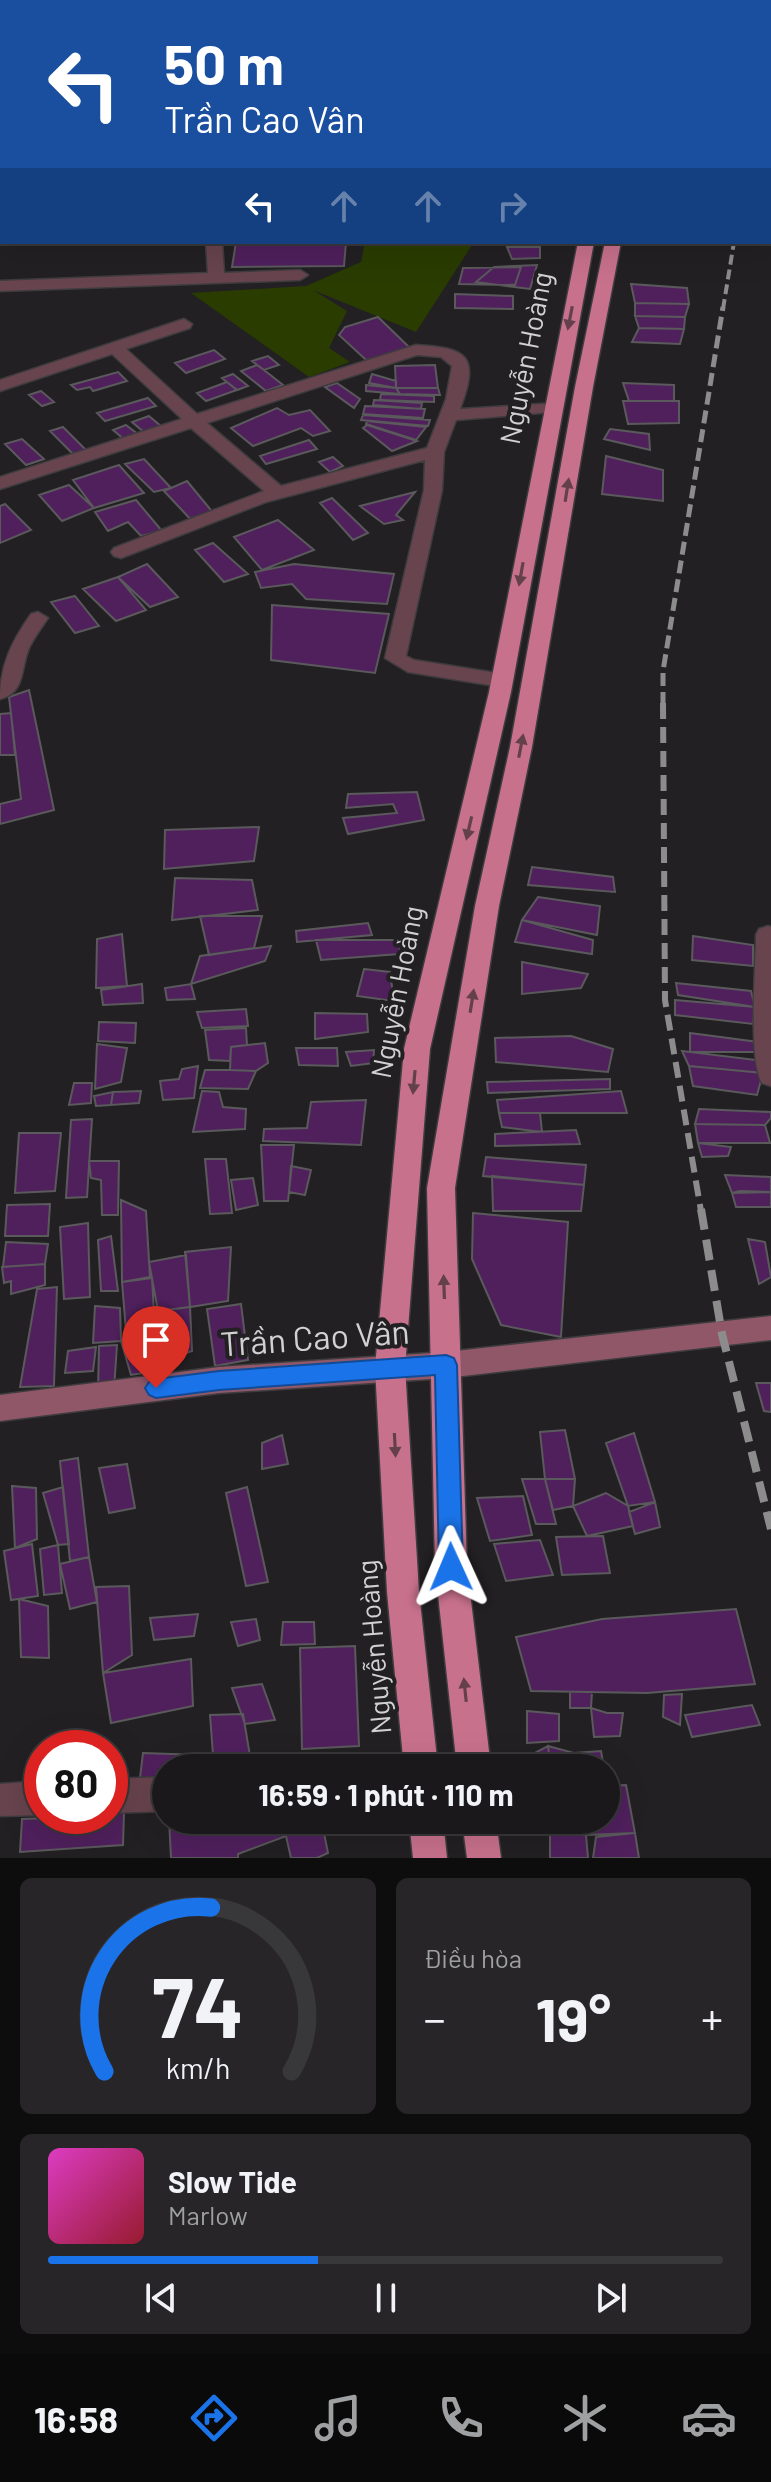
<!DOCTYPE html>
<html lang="vi">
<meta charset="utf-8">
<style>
:root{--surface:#1a181a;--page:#272527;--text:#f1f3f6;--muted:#9fa0a2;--line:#383739;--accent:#1a73e8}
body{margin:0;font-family:Barlow,sans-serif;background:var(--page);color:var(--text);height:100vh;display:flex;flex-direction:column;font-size:30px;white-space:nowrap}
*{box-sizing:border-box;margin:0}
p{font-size:26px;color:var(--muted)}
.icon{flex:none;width:44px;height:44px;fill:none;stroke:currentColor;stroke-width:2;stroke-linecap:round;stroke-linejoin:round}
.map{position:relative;height:1858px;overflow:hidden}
.side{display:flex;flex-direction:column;gap:20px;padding:20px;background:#0e0d0e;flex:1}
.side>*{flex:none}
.hud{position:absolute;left:0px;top:0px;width:772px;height:244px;box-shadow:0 8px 32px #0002,0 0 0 2px var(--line);background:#1a4fa0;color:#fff;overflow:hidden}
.speed{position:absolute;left:24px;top:1730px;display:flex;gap:16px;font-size:40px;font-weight:700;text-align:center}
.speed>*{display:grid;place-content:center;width:104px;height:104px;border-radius:50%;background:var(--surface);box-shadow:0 8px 32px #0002,0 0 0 2px var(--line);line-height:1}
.speed .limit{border:12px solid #d22;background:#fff;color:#111}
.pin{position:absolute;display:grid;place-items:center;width:68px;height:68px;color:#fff;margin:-82px -34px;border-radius:50% 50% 50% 0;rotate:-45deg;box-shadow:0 0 8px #0007}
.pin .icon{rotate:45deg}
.me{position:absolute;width:88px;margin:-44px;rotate:359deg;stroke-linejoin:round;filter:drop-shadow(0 0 6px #0008)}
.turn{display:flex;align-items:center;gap:28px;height:168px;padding:0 32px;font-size:36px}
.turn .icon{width:104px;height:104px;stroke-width:2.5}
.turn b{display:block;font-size:56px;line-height:68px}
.lanes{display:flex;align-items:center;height:76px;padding:0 32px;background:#0003;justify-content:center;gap:40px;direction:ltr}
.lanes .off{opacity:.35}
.big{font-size:60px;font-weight:700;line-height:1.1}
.side .card{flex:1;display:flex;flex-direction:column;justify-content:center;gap:12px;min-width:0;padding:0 28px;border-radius:12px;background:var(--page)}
.side .dial{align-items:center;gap:0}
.dial svg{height:208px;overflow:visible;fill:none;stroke:var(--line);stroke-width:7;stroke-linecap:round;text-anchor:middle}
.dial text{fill:var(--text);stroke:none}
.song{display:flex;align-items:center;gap:24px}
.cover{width:96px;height:96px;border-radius:12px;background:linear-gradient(135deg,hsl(310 70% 55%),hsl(350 70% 35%))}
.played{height:8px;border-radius:4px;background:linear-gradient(90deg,var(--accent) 40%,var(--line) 40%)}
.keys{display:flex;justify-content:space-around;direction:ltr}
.heat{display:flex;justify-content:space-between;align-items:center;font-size:44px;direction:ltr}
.side .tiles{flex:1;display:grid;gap:20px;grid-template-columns:1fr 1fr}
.card:last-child{grid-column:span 2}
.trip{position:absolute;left:152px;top:1754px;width:468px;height:80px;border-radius:40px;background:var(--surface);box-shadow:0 8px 32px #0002,0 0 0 2px var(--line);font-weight:700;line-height:80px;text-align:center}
.dock{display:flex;height:128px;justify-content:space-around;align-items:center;background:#0a0a0a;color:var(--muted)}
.dock .icon{width:56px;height:56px}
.dock .active{color:var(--accent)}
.dock b{font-size:36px;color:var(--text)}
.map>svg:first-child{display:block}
.green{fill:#2a3c00}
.building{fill:#50205d;stroke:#5a595b;stroke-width:2}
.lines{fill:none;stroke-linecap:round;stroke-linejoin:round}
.street-casing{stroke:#3e3c3e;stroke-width:3}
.secondary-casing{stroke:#3e3c3e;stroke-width:3}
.highway-casing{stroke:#3e3c3e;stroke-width:3}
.street{fill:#68444e;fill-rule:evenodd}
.secondary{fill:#8f5768;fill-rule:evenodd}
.highway{fill:#c8718d;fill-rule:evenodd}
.rail-far3{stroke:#8d8c8d;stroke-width:4;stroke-dasharray:10 5;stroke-linecap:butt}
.rail-far2{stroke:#8d8c8d;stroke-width:5;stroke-dasharray:13 6;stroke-linecap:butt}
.rail-far1{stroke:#8d8c8d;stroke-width:6;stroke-dasharray:16 8;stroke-linecap:butt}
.rail{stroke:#8d8c8d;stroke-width:8;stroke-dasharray:21 10;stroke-linecap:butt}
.oneway{fill:#64404d}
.route{fill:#1a73e8;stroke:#114b97;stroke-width:2}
.labels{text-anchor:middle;stroke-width:8;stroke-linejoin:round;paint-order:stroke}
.street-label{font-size:28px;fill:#d2d1d2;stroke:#222022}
.near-street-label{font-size:34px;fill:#d2d1d2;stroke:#222022}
</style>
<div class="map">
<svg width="771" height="1858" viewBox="0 0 771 1858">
<rect width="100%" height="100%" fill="#222022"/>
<path class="green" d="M 365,242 L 474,242 L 416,332 L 313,290 L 347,311 L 329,348 L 350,362 L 309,377 L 191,293 L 306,286 L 361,262 Z"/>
<path class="building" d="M 236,242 L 346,242 L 344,266 L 232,267 Z
M 507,247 L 540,247 L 540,258 L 512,259 Z
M 537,265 L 530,289 L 476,282 L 494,267 Z
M 521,267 L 515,285 L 459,284 L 463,268 Z
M 631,284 L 687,288 L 689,304 L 635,303 Z
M 455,294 L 513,296 L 513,309 L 455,308 Z
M 635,303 L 689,304 L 685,317 L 635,316 Z
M 635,316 L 685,317 L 684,329 L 639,328 Z
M 378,317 L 412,350 L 366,360 L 339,335 L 345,327 Z
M 639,328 L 684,329 L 680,344 L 632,342 Z
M 214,350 L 225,359 L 186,373 L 175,363 Z
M 268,356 L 279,365 L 264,370 L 252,361 Z
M 257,365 L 264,370 L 283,385 L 266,391 L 241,371 Z
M 435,365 L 438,388 L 396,388 L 395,366 Z
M 118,372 L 127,381 L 93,391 L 90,387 L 77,390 L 71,385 Z
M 233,374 L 248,386 L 237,390 L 222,378 Z
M 372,374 L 396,381 L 396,388 L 369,383 Z
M 227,382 L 237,390 L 206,401 L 197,393 Z
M 337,383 L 360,399 L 354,408 L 325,387 Z
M 623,383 L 674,385 L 674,401 L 629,401 Z
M 366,385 L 396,388 L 400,394 L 366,391 Z
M 396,388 L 438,388 L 440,395 L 400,394 Z
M 41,391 L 54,402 L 42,406 L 29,395 Z
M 381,394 L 434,396 L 434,402 L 380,400 Z
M 148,398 L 156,406 L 105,421 L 97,413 Z
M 374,400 L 422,403 L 421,409 L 373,405 Z
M 623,401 L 679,401 L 679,423 L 628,424 Z
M 365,406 L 425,409 L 423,418 L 363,414 Z
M 277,408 L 289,415 L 310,410 L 330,431 L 313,436 L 301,428 L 253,446 L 231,428 Z
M 363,415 L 430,420 L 428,426 L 361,420 Z
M 149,416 L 162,427 L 145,433 L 132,422 Z
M 367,421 L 426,427 L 416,440 L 366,424 Z
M 126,425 L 139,435 L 125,440 L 113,430 Z
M 367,425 L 417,441 L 392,451 L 363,428 Z
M 63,427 L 87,451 L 74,455 L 50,431 Z
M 610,429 L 649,434 L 650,450 L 604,439 Z
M 22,439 L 44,459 L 26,465 L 5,444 Z
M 309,440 L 317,449 L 266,464 L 260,456 Z
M 606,456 L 663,470 L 663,501 L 602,494 Z
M 333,457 L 343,466 L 330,472 L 319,462 Z
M 144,459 L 171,488 L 154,492 L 125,464 Z
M 119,465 L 144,493 L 94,508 L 73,480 Z
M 187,481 L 215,515 L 193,522 L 164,491 Z
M 69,485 L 94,508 L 62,521 L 39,495 Z
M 415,492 L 396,515 L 403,520 L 384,524 L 360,506 Z
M 332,498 L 368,533 L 353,540 L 320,503 Z
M 136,500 L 162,531 L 141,536 L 128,522 L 108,531 L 95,512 Z
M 5,504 L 31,530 L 0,543 L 0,506 Z
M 278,520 L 314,550 L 262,570 L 234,537 Z
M 213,543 L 248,574 L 224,582 L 195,550 Z
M 147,564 L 178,597 L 150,607 L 118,577 Z
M 294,564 L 394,574 L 387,604 L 306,599 L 292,584 L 261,588 L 255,572 Z
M 118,577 L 146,610 L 116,621 L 83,589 Z
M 75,596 L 99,626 L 75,633 L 51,602 Z
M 272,605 L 389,614 L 375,673 L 271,660 Z
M 29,690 L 54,810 L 0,824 L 0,804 L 21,799 L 9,697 Z
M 11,713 L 15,755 L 0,755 L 0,714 Z
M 417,792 L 424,820 L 348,834 L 343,818 L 397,813 L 393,804 L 346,808 L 348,794 Z
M 259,827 L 254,861 L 164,869 L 165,830 Z
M 532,867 L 613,877 L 615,892 L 528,885 Z
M 175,878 L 252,880 L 258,910 L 172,920 Z
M 538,897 L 600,906 L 597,935 L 522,920 Z
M 200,916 L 262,916 L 254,948 L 209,955 Z
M 522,920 L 593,940 L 592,954 L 515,942 Z
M 368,923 L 372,935 L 297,942 L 296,931 Z
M 122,934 L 127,986 L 96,988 L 97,939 Z
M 693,936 L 753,945 L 753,966 L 692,960 Z
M 316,940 L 402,940 L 399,954 L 321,960 Z
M 271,946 L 265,961 L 191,984 L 200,956 Z
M 522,962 L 588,974 L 581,988 L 522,994 Z
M 364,969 L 390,972 L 394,1001 L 357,996 Z
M 676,983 L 751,991 L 755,1007 L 678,995 Z
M 142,984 L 143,1003 L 103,1005 L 101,990 Z
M 191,984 L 195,999 L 167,1000 L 165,988 Z
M 675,1000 L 755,1007 L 753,1024 L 675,1015 Z
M 246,1009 L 248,1026 L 202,1028 L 197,1012 Z
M 315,1013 L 367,1014 L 368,1032 L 315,1039 Z
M 99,1022 L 136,1023 L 135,1043 L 98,1041 Z
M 246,1028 L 247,1045 L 231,1047 L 230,1061 L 209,1060 L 205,1030 Z
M 690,1033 L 758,1042 L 759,1052 L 690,1052 Z
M 571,1036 L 613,1049 L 608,1072 L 496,1062 L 495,1038 Z
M 265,1043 L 268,1063 L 256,1071 L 230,1070 L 231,1047 Z
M 97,1044 L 127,1048 L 121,1082 L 95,1089 Z
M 296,1048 L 337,1048 L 338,1066 L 299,1065 Z
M 374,1050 L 373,1063 L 351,1066 L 346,1052 Z
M 682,1051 L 764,1061 L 763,1073 L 689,1066 Z
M 198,1066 L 194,1098 L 163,1100 L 160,1081 L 179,1079 L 182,1069 Z
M 689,1066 L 763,1073 L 757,1095 L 693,1086 Z
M 205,1070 L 230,1070 L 256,1071 L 248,1089 L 200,1088 Z
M 610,1079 L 610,1089 L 488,1093 L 487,1082 Z
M 74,1083 L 92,1083 L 91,1103 L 69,1105 Z
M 141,1091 L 139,1103 L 111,1105 L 113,1092 Z
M 202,1091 L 219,1092 L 223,1107 L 246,1109 L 245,1129 L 193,1132 Z
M 621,1091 L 627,1113 L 499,1113 L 497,1100 Z
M 113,1092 L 111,1105 L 96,1106 L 94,1096 Z
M 366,1100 L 361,1145 L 263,1141 L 264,1129 L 307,1128 L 311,1102 Z
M 699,1109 L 771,1112 L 771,1118 L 765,1125 L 695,1124 Z
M 499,1113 L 540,1113 L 542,1132 L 502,1127 Z
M 92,1119 L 87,1197 L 66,1198 L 71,1120 Z
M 695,1124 L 765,1125 L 770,1143 L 698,1143 Z
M 576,1130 L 580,1144 L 495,1146 L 495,1134 Z
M 19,1133 L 61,1133 L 55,1191 L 15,1193 Z
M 698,1143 L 731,1147 L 728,1156 L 702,1157 Z
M 261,1145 L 294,1145 L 288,1201 L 264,1201 Z
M 486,1157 L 586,1165 L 584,1185 L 483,1176 Z
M 205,1159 L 226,1159 L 232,1213 L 210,1214 Z
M 89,1161 L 119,1161 L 118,1215 L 102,1215 L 101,1180 L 91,1178 Z
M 291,1166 L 311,1170 L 305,1195 L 289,1192 Z
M 725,1175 L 771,1177 L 771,1192 L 732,1193 Z
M 492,1176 L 584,1185 L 581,1211 L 493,1211 Z
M 253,1178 L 258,1205 L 236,1210 L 231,1180 Z
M 740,1191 L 771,1192 L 771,1207 L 736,1207 L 732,1193 Z
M 121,1200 L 146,1211 L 150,1277 L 122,1282 Z
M 50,1204 L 48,1236 L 5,1236 L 7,1205 Z
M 473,1213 L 568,1222 L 561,1337 L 501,1325 L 472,1259 Z
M 88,1223 L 90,1297 L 64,1299 L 60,1227 Z
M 111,1236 L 118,1291 L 101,1291 L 98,1240 Z
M 748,1239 L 765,1242 L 771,1277 L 759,1284 Z
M 6,1242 L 48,1244 L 45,1264 L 3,1267 Z
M 231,1247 L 228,1301 L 190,1307 L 185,1252 Z
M 186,1255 L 190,1307 L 158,1311 L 149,1262 Z
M 45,1264 L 45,1285 L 11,1294 L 11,1281 L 4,1283 L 2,1267 Z
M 152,1278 L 155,1330 L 126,1331 L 122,1282 Z
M 57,1287 L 54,1386 L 20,1387 L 37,1289 Z
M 241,1304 L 248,1360 L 215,1366 L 207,1309 Z
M 95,1306 L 120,1308 L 121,1341 L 93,1343 Z
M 190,1307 L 192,1351 L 168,1359 L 158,1311 Z
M 166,1335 L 169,1369 L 131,1375 L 121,1341 Z
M 117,1345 L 114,1389 L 98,1392 L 99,1346 Z
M 96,1347 L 93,1371 L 65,1373 L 68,1351 Z
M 756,1383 L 771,1383 L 771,1412 L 764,1411 Z
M 565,1430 L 575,1479 L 545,1479 L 540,1432 Z
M 634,1433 L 655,1502 L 628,1506 L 606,1443 Z
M 282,1435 L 288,1464 L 262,1469 L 262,1443 Z
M 78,1458 L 89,1557 L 70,1561 L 60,1461 Z
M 127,1464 L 135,1508 L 109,1513 L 99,1468 Z
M 522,1479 L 545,1479 L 556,1524 L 536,1524 Z
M 545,1479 L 575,1479 L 573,1506 L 553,1510 Z
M 12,1486 L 36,1488 L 37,1539 L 15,1548 Z
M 63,1487 L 69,1544 L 58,1545 L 43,1493 Z
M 247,1487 L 268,1582 L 246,1586 L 226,1493 Z
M 606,1493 L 628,1506 L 633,1526 L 587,1536 L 573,1506 Z
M 523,1496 L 532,1535 L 490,1541 L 477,1498 Z
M 655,1502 L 660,1527 L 635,1534 L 629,1512 Z
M 603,1536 L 610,1573 L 562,1575 L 556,1537 Z
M 540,1540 L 553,1575 L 506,1581 L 494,1544 Z
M 32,1544 L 38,1596 L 11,1600 L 4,1551 Z
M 58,1545 L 62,1593 L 44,1595 L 40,1549 Z
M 89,1557 L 97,1602 L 70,1609 L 60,1564 Z
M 129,1586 L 132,1655 L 103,1673 L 96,1587 Z
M 19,1599 L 48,1606 L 49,1658 L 21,1657 Z
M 736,1609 L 755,1684 L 647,1693 L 531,1691 L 516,1637 L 602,1619 Z
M 198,1614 L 194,1636 L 154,1640 L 150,1618 Z
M 256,1619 L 260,1640 L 238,1646 L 231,1622 Z
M 283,1622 L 314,1622 L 315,1644 L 281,1645 Z
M 355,1646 L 359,1746 L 302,1749 L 300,1648 Z
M 191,1659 L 193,1706 L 111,1723 L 103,1673 Z
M 262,1684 L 275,1720 L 245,1724 L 232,1688 Z
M 570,1692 L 592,1692 L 591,1708 L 570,1708 Z
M 682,1694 L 680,1725 L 663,1717 L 664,1695 Z
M 752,1705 L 760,1725 L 692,1737 L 685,1715 Z
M 591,1708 L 607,1713 L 623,1713 L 620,1736 L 594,1737 Z
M 527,1711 L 559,1714 L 559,1741 L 527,1743 Z
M 243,1714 L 252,1768 L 214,1768 L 210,1715 Z
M 548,1746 L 551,1768 L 527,1768 L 527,1757 Z
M 548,1746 L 574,1753 L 573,1768 L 551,1768 Z
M 601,1751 L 604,1768 L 577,1768 L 574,1753 Z
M 143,1753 L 200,1755 L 196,1768 L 166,1768 L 166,1791 L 138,1794 Z
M 626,1785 L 635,1833 L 586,1835 L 584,1820 L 606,1820 L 606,1786 Z
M 124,1812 L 123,1845 L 20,1852 L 22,1819 L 110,1816 L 110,1813 Z
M 169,1820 L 332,1820 L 324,1833 L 328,1853 L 317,1858 L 291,1858 L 286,1836 L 238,1854 L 238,1858 L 171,1858 Z
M 550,1832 L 586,1835 L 588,1858 L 550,1858 Z
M 635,1833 L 639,1858 L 593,1858 L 596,1837 Z"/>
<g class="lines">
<defs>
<path id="street" d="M 181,0 L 195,0 L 197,2 L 183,2 Z
M 350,0 L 375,0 L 348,2 Z
M 0,87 L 2,87 L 2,95 L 0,95 Z
M 0,177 L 2,177 L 2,187 L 0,187 Z
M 2,214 L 2,234 L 0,235 L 0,215 Z
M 206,242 L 222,242 L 224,273 L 300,270 L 308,275 L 300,280 L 0,291 L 0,281 L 208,273 Z
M 184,319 L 192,324 L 190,328 L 126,349 L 197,414 L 416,345 C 468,348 480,356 460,409 L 558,403 L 561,407 L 558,411 L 552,412 L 456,420 L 444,452 L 442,490 L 406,656 L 414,660 L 509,675 L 513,680 L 509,685 L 502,687 L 408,672 L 385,658 L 424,490 L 425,460 L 266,502 L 121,558 L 114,556 L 111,552 L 114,548 L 264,491 L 191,428 L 0,489 L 0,477 L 182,419 L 112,354 L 0,391 L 0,380 ZM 417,355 L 441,357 L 452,366 L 446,399 L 427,448 L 281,486 L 207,423 Z
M 38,612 L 48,618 C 42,627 35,636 30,646 C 20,666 27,692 0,699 C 0,665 12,641 31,614 Z
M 768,926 L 771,927 L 771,1086 L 762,1083 C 748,1058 756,968 756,935 L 759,929 Z
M 166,1777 L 166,1811 L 110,1813 L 110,1779 Z
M 42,1781 L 42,1815 L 0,1816 L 0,1784 Z"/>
<path id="secondary" d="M 770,24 L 771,24 L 771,32 L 770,32 Z
M 771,1316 L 771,1340 L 446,1378 L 219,1393 L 0,1421 L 0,1395 L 219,1367 L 446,1352 Z"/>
<path id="highway" d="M 630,0 L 644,0 L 644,2 L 630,2 Z
M 651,0 L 665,0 L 665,2 L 651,2 Z
M 578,242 L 594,242 L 511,692 L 430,1049 L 405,1367 L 419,1592 L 438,1768 L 404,1768 L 387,1592 L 375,1367 L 404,1049 L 489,692 Z
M 605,242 L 621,242 L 593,387 L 532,747 L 499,906 L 455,1188 L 467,1567 L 491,1768 L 457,1768 L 435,1567 L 427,1188 L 475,906 L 510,747 L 575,387 Z
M 409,1820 L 443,1820 L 447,1858 L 413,1858 Z
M 462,1820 L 496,1820 L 501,1858 L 467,1858 Z"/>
</defs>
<use href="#street" class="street-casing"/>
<use href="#secondary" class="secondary-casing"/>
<use href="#highway" class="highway-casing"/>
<use href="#street" class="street"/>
<use href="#secondary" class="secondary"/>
<use href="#highway" class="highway"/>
<path class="rail-far3" d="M 770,48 L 771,43
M 723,309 L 734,242"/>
<path class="rail-far2" d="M 663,705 L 663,671 L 723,307"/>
<path class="rail-far1" d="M 663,703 L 665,1000 L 701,1211"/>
<path class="rail" d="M 701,1209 L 722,1334 L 771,1529"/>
</g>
<defs><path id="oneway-solid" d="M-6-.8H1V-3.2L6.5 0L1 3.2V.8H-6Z" transform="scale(2)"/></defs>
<g class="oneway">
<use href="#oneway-solid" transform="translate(570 318) rotate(101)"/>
<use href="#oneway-solid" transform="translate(567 490) rotate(-81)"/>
<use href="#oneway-solid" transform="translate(521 574) rotate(100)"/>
<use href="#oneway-solid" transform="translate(521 746) rotate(-79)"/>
<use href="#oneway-solid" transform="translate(469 828) rotate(103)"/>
<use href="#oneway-solid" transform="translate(472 1001) rotate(-81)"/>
<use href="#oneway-solid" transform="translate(414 1082) rotate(95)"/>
<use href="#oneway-solid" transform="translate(444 1287) rotate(-92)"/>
<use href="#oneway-solid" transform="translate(395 1445) rotate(87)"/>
<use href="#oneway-solid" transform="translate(465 1690) rotate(-96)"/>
</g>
<path class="route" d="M 446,1355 L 454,1358 L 457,1365 L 463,1567 L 459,1575 L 451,1578 L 443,1575 L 439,1567 L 435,1375 L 219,1390 L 156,1398 L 149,1395 L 145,1388 L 149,1382 L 156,1379 L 219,1371 Z"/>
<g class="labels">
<g class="street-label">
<text transform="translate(526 358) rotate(-79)" y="10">Nguyễn Hoàng</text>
<text transform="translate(397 992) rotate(-79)" y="10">Nguyễn Hoàng</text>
<text transform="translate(374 1647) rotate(-95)" y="10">Nguyễn Hoàng</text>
</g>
<g class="near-street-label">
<text transform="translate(315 1338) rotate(-4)" y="12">Trần Cao Vân</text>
</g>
</g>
</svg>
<div class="speed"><div class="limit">80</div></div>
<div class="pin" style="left:156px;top:1388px;background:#d93025"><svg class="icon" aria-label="arrive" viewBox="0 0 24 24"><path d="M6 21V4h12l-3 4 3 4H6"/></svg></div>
<svg class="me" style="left:451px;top:1567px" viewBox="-20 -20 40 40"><path d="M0-17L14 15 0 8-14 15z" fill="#1a73e8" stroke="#fff" stroke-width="4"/></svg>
<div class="trip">16:59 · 1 phút · 110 m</div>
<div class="hud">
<div class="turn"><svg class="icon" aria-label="left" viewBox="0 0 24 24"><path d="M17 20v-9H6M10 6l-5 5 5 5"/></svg><div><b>50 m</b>Trần Cao Vân</div></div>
<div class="lanes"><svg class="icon" aria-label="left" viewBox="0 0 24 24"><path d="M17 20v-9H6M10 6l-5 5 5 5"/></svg><svg class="icon off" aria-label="ahead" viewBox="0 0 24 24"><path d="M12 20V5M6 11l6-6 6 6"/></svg><svg class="icon off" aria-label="ahead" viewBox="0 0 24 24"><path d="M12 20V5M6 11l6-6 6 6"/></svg><svg class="icon off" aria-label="right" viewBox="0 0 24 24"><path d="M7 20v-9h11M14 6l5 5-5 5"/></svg></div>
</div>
</div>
<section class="side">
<div class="tiles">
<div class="card dial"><svg viewBox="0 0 100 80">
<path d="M14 69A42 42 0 1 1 86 69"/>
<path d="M14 69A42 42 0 0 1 55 6" stroke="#1a73e8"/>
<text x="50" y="56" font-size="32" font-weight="700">74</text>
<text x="50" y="72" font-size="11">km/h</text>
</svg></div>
<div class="card"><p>Điều hòa</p>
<div class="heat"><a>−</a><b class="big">19°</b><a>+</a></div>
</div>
<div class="card">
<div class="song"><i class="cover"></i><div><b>Slow Tide</b><p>Marlow</p></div></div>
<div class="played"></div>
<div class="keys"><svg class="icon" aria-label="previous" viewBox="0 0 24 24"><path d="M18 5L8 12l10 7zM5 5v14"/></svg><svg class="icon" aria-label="pause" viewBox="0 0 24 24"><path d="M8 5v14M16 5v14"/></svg><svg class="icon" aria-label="next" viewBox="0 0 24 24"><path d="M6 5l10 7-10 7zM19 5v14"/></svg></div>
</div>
</div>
</section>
<nav class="dock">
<b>16:58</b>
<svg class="icon active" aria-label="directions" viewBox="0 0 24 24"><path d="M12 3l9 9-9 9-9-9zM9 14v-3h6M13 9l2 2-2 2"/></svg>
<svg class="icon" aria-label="music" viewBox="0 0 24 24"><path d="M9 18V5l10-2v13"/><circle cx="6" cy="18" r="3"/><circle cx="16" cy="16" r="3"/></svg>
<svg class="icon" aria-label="phone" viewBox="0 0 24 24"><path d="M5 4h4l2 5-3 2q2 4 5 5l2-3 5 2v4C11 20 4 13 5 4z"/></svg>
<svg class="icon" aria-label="climate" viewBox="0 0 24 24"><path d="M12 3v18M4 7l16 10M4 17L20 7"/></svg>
<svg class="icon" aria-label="car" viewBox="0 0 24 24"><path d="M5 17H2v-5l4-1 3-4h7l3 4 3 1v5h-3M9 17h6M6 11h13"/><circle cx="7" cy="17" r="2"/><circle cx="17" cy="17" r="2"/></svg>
</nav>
